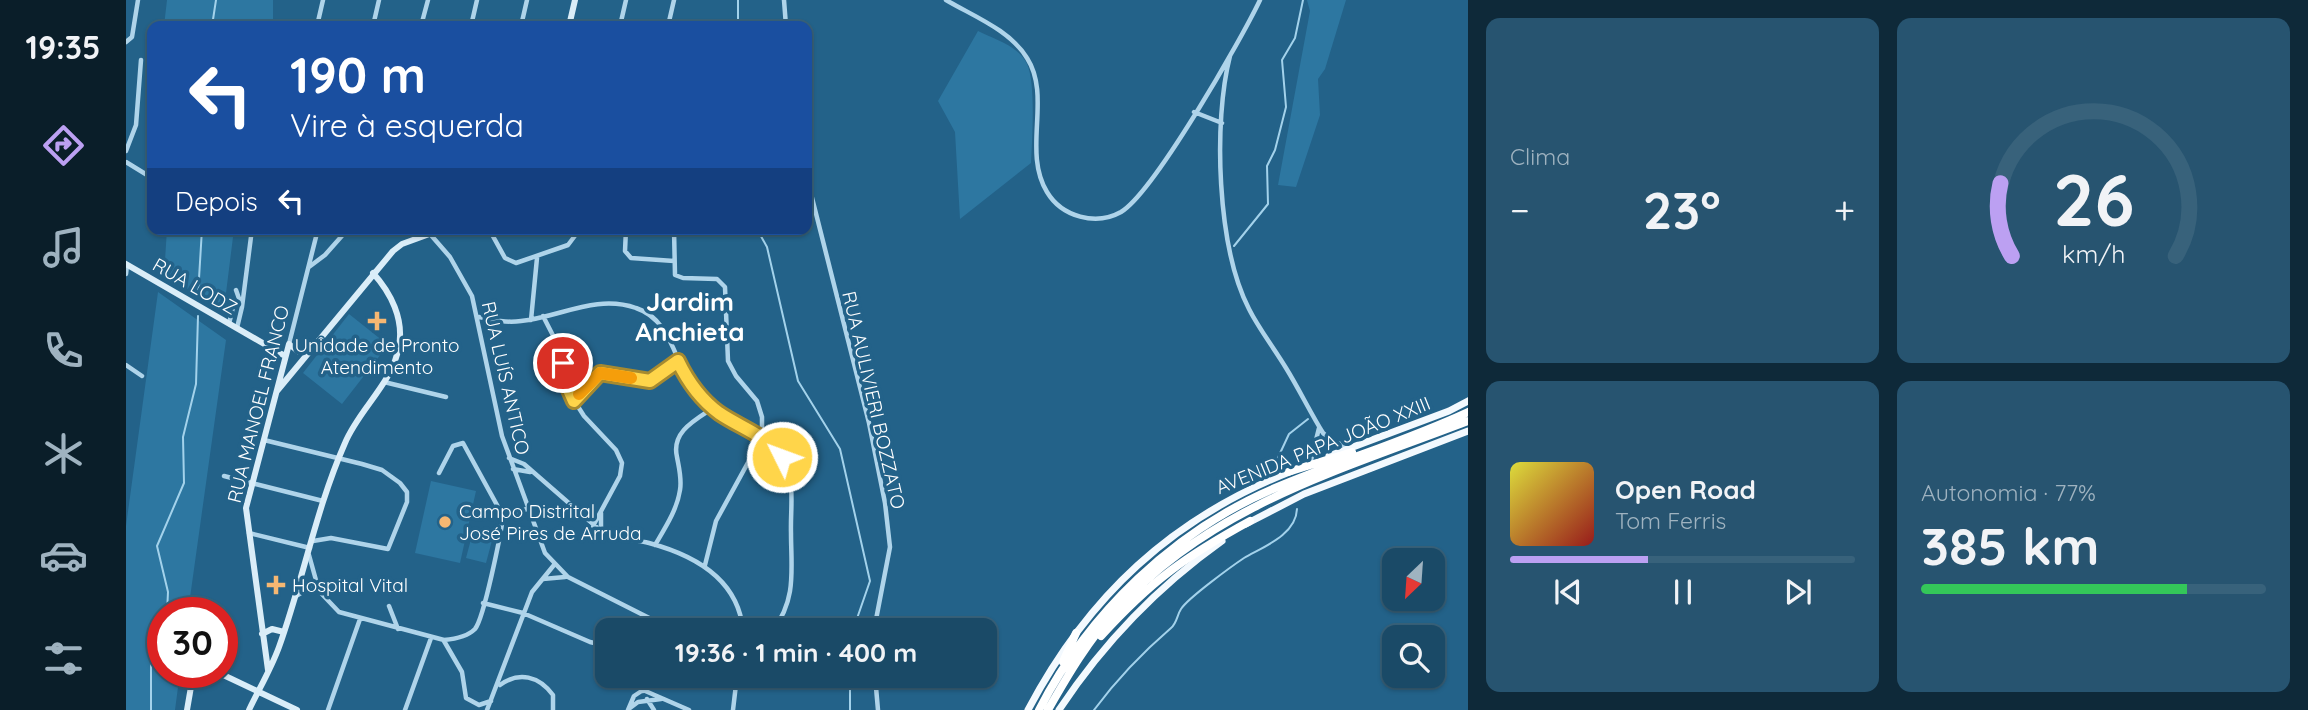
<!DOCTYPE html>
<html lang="pt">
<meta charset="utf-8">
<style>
:root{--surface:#1a4a67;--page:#275470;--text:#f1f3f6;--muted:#9fb3c0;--line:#38627b;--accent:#bca0f2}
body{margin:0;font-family:Quicksand,sans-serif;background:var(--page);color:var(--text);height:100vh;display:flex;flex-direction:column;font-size:26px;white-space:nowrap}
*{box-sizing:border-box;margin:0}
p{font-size:23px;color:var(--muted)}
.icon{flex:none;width:38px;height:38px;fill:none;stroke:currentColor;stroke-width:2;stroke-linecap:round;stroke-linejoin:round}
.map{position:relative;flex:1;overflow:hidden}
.panel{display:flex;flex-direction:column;gap:18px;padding:18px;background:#0e2939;width:840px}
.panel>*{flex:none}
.banner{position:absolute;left:21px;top:21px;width:665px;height:214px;border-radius:14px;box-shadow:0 2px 5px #0004,0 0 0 2px var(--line);background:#1a4fa0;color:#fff;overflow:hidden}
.needle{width:46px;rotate:205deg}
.fabs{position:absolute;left:1256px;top:548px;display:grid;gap:14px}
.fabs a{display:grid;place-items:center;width:63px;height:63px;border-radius:14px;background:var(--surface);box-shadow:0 2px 5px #0004,0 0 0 2px var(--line);font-size:35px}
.speed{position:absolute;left:21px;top:597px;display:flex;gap:14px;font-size:35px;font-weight:700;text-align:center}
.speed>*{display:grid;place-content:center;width:91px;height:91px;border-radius:50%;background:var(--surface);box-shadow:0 2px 5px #0004,0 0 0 2px var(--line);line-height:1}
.speed .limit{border:10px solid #d22;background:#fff;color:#111}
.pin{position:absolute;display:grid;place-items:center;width:60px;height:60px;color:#fff;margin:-30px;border:4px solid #fff;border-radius:50%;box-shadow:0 2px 7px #0007}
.me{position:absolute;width:77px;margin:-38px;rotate:312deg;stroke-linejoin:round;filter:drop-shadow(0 0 5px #0008)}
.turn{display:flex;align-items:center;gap:24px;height:147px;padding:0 28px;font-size:32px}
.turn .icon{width:91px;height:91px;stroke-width:2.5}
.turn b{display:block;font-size:49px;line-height:60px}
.then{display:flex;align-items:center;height:66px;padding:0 28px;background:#0003;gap:14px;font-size:26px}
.big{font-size:52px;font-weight:700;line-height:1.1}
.panel .tile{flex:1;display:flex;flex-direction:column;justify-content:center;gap:10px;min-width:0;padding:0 24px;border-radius:14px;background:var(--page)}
.panel .dial{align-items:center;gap:0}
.dial svg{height:182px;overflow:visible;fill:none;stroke:var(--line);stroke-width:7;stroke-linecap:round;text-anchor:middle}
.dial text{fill:var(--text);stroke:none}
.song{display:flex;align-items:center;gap:21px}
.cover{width:84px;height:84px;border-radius:10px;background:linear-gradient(135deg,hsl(60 70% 55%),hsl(0 70% 35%))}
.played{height:7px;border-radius:4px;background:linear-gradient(90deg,var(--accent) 40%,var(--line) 40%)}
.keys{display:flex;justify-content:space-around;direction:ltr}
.heat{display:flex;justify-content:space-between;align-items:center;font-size:38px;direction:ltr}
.charge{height:10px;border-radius:5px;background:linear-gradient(90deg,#34c759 77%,var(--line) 0)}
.panel .tiles{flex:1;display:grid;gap:18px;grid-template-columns:repeat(2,1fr)}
.trip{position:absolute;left:469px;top:618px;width:402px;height:70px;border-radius:14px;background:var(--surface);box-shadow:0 2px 5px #0004,0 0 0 2px var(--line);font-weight:700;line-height:70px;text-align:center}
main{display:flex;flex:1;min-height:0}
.dock{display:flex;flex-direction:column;width:126px;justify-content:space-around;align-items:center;background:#0a1e29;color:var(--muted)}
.dock .icon{width:49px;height:49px}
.dock .active{color:var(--accent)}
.dock b{font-size:32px;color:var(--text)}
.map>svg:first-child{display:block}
.green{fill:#2d77a1}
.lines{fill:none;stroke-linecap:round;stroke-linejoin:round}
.stream{stroke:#a3d2eb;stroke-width:2}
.street{stroke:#afd4ea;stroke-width:4.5}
.secondary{stroke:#daedf8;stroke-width:6}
.primary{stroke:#f3f9fe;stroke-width:7}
.highway{stroke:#fff;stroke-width:8}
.route-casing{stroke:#a68a30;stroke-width:18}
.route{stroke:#ffd54a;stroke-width:12}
.slow{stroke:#f59e0b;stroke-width:12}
.poi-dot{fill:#f5b772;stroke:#236289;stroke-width:2.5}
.labels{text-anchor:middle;stroke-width:7;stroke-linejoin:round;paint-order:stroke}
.street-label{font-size:19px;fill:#fff;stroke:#236289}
.poi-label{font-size:19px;fill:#fff;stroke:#236289;text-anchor:start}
.district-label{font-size:26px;font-weight:bold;fill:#fff;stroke:#236289}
</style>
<main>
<nav class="dock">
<b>19:35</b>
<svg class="icon active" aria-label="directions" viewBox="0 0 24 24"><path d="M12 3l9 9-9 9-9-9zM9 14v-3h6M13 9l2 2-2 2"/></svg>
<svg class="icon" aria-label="music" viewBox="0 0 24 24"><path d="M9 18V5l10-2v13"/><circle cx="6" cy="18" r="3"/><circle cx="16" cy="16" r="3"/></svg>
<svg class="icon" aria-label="phone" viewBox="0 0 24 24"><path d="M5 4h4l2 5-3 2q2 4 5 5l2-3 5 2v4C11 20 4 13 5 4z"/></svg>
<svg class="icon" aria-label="climate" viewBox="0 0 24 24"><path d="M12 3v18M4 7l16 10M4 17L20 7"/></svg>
<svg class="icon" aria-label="car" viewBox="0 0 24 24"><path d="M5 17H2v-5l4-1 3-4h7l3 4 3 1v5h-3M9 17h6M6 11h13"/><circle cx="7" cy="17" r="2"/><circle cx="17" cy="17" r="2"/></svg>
<svg class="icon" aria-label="filters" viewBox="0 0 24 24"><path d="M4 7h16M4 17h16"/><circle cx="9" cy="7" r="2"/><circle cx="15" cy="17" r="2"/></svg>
</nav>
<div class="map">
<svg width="1342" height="710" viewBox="0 0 1342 710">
<rect width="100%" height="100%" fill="#236289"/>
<path class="green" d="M 41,0 L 147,0 L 147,26 L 38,26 Z
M 1181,0 L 1220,0 L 1199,69 L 1192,79 L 1194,115 L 1170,187 L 1152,185 L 1184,11 Z
M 852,31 C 868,39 893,46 901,64 C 910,83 906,141 905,163 L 834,219 L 829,132 L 812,101 Z
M 41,229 L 108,229 L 98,309 L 38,276 Z
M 32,292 L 100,340 L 62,612 L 37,612 L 37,672 L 54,672 L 49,710 L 0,710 L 0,526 Z
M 223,314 L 262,345 L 216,404 L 177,373 Z
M 305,481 L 350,491 L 334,563 L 289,553 Z
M 348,528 L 368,533 L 360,563 L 340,558 Z"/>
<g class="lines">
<path class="stream" d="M 86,26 L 90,0
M 612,26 L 612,0
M 631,229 L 641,247 L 672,381 L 714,449 L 744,581 L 727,630
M 1108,246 L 1142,204 L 1141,166 L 1149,150 L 1160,107 L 1156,60 L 1169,38 L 1177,0
M 72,295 L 76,229
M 1149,464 L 1163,434 L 1182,419
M 41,612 L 42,592 L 31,546 L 58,483 L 57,437 L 70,384 L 72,316
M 25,710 L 25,666 L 37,628
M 724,710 L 724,676
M 968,710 C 991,679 1016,653 1045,628 C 1051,623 1051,615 1055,609 C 1062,598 1106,566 1118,558 C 1137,547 1170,535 1171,509"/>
<path class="street" d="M 658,0 L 660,26
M 820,0 C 847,16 884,30 901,58 C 926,97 896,151 921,192 C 936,217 970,226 995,212 C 1028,192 1115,40 1134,0
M 191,26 L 197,0
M 247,26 L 253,0
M 295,26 L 302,0
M 345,26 L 351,0
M 395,26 L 401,0
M 494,26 L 500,0
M 542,26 L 548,0
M 0,42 L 6,37 L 12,0
M 1104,56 C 1087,122 1091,247 1123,309 C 1133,329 1148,348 1160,368 C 1173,389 1184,412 1197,433 L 1206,441 L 1223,447
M 1068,112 L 1096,123
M 0,151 L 10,125 L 15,60
M 0,162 L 26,178
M 681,178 L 743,423 L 759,503 L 764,547 L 748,630
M 363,229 L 379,258 L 390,263 L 442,245 L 454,229
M 500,229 L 499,251 L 505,258 L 548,261
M 548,229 L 549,275 L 557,278 L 591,279 L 599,287 L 602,361 L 610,376 L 631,401 L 636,417 L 636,437 L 590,521 L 579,565
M 32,231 L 32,229
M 304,234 L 324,257 L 346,296 L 376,436 L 419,553 L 442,577 L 547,630
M 183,267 L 199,255 L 222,229
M 0,274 L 1,265
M 110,290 L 116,307 L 111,328
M 116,307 L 126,229
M 417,316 L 436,353 L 444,394 L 458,416 L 490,450 L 496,463 L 494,476 L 467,526
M 353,317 C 367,320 380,323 395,321 C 434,317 470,294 510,308 C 547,320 548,365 570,392 C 591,418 627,423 649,447 C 672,473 664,502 665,533 C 665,569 671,599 647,630
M 405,320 L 411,258
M 103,324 L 107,307
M 163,344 L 192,229
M 0,365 L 16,376
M 258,382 L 320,397
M 448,401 L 473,373 L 524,381 L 552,361
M 138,440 L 236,464 L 256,470 L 274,483 L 281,492 L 281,502 L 262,549 L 205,538 L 187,541
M 383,458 L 398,464 L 475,531 C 490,539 506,539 523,543 C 568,555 612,579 617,630
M 1184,464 L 1193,428
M 387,469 L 404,472
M 98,476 L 197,501
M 377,516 L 401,509
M 475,531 L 475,513
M 123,533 L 184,548
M 529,545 C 539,528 551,510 554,490 C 556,479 553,468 551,457 C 545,432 569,420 587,408
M 183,555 L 193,591 L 213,612 L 318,640 C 329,639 341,637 349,629 C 358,618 375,534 377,516 L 337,443 L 327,446 L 313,473
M 417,579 L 439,577
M 170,596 L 190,584
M 357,603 L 397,613 L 464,642 L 481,646
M 263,606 L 272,629
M 318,641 L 336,672 L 340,698 L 353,705 L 365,701
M 511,676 L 517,691
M 749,676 L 752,710
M 374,685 C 393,671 413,676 427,695 L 427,710
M 521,699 L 528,710
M 504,708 L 512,702 L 535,699
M 202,710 L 234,619
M 279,710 L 305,638
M 361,710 L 406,592 L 428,565
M 502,710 L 508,696 L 517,690 L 563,710
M 607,710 L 611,676"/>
<path class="secondary" d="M 443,26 L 449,0
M 0,264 L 159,356
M 151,391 L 267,251 L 276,244 L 317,229
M 136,634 L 146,629 L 158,632
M 142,670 L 120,508 L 163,344 L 173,352 L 186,349
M 91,672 L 171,710
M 61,710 L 66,681 L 71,672
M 123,710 C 133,689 145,669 153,647 C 177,580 190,509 219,443 C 233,409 267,383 273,346 C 278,319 265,293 247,273"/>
<path class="primary" d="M 1203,456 L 1323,411 L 1342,401
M 1120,524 L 1178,494 L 1342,431
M 902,710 C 962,596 1046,518 1166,471
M 933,710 C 978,642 1030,588 1096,541"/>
<path class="highway" d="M 1162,472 L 1226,452
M 975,636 C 1025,581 1060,556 1124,521
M 937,662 L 950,633
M 913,710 C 963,613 1048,531 1149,488 C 1212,461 1280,441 1342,412
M 922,710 C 942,675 963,639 991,609 C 1086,505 1215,470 1342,421"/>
</g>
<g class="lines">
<defs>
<path id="route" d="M 437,363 L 440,383 L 448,401 L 474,373 L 524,381 L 552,361 C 562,382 574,399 593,413 C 615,428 640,435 656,457"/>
</defs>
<use href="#route" class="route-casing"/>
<use href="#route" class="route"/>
<path class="slow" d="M 453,394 L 474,373 L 505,378"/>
</g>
<g class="poi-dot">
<path d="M247.5 310.5h7v7h7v7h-7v7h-7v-7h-7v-7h7z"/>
<circle cx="319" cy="522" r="7"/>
<path d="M146.5 574.5h7v7h7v7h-7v7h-7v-7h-7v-7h7z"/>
</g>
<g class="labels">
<g class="street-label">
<text transform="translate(69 286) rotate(30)" y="7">RUA LODZ</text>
<text transform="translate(380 378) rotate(77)" y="7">RUA LUÍS ANTICO</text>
<text transform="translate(748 400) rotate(77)" y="7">RUA AULIVIERI BOZZATO</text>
<text transform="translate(132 404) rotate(-76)" y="7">RUA MANOEL FRANCO</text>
<text transform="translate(1197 445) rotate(-22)" y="7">AVENIDA PAPA JOÃO XXIII</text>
</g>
<g class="poi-label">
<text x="251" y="352" text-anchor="middle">Unidade de Pronto<tspan x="251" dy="22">Atendimento</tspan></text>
<text x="333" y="518">Campo Distrital<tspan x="333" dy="22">José Pires de Arruda</tspan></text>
<text x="166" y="592">Hospital Vital</text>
</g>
<g class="district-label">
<text x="564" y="311">Jardim<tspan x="564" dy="30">Anchieta</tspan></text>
</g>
</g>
</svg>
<div class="fabs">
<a><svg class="needle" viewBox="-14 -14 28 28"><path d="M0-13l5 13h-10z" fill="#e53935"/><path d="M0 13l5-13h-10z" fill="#9fb3c0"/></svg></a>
<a><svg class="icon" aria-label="search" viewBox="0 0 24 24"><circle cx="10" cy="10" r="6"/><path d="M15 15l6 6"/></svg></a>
</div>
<div class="speed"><div class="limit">30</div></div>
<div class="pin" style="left:437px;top:363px;background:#d93025"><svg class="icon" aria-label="arrive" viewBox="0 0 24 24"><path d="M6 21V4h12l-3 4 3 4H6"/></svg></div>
<svg class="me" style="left:656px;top:457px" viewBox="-20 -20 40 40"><circle r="17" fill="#ffd54a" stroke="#fff" stroke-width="3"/><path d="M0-11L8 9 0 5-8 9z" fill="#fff"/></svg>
<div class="trip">19:36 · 1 min · 400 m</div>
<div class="banner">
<div class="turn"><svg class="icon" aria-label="left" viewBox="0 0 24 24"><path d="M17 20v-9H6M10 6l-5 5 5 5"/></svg><div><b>190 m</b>Vire à esquerda</div></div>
<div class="then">Depois<svg class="icon" aria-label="left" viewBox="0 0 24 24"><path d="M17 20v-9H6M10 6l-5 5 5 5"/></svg></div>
</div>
</div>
<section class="panel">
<div class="tiles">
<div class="tile"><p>Clima</p>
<div class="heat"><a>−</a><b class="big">23°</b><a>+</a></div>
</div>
<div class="tile dial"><svg viewBox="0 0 100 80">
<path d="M14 69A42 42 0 1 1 86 69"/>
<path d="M14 69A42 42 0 0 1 9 37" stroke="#bca0f2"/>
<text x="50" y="56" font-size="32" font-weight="700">26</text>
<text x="50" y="72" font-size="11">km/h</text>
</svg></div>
<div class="tile">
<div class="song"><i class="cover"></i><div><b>Open Road</b><p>Tom Ferris</p></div></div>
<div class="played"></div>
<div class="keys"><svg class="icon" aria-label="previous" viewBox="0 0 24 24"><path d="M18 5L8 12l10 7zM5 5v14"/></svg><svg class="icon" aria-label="pause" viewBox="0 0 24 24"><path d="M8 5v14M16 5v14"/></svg><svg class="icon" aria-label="next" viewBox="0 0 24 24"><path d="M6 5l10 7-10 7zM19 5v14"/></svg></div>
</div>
<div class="tile"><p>Autonomia · 77%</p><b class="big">385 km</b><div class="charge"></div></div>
</div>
</section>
</main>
